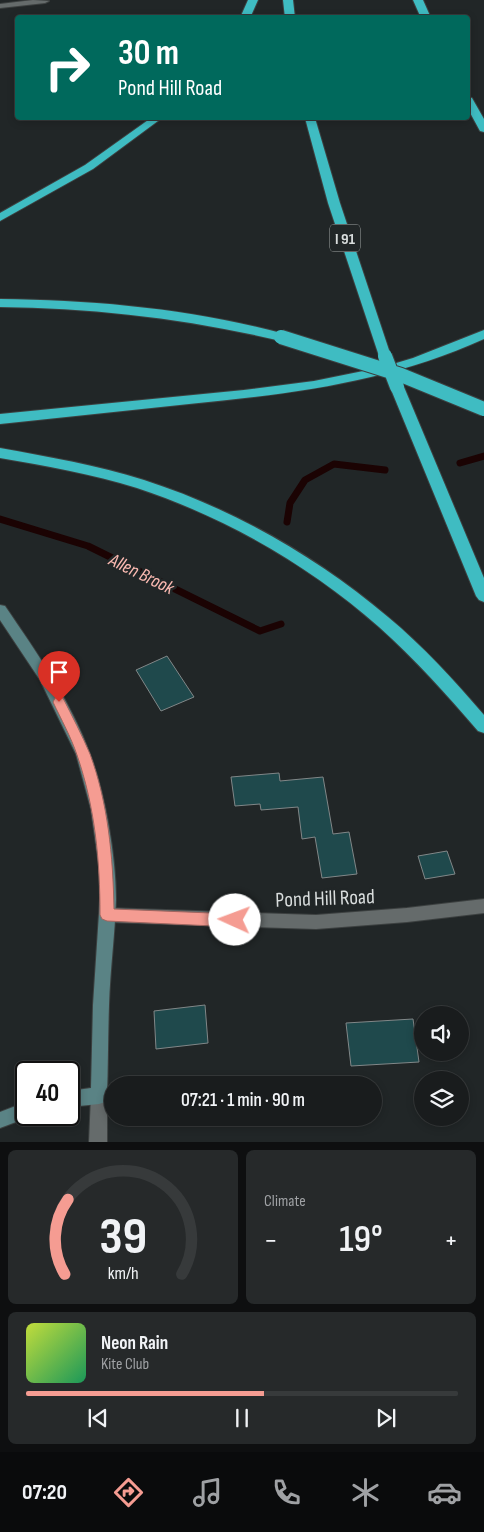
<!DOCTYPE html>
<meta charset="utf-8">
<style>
:root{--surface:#191c1d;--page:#26292a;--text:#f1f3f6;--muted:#9fa1a4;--line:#373a3b;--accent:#f59c92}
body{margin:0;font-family:"Sofia Sans Condensed",sans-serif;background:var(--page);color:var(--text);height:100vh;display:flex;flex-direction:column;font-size:19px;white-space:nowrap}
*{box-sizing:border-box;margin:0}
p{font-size:16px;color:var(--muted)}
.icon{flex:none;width:28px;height:28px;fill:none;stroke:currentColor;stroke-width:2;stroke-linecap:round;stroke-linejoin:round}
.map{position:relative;height:1142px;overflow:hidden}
.sheet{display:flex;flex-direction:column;gap:8px;padding:8px;background:#0e0f10;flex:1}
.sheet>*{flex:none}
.banner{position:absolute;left:15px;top:15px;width:455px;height:105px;border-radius:5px;box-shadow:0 2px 8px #0003,0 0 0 1px var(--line);background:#00695c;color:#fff;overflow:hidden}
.controls{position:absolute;left:414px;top:1006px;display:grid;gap:10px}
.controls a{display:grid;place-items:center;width:55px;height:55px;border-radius:50%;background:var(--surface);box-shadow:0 2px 8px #0003,0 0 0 1px var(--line);font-size:25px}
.speed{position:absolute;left:15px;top:1061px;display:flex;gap:10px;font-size:25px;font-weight:700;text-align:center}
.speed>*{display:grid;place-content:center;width:65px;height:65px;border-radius:50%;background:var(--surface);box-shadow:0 2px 8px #0003,0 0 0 1px var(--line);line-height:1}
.speed .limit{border:2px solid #111;border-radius:8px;background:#fff;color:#111}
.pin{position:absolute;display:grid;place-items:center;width:42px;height:42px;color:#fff;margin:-51px -21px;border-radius:50% 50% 50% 0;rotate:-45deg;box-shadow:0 0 5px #0007}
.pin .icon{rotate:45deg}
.me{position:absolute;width:55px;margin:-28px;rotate:272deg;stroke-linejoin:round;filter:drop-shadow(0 0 4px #0008)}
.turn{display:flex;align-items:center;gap:18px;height:105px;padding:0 20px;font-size:22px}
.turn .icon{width:65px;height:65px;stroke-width:2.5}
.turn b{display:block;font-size:35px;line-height:42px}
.big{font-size:38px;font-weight:600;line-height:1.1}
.sheet .card{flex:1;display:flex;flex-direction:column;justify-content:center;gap:8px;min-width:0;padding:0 18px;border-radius:8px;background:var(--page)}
.sheet .dial{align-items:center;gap:0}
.dial svg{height:130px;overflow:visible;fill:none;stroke:var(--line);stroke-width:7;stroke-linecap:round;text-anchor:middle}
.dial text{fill:var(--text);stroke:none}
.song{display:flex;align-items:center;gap:15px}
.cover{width:60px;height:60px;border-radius:8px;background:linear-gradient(135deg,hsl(70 70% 55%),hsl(150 70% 35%))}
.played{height:5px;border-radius:2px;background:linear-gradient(90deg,var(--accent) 55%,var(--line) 55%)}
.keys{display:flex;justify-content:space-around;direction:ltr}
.heat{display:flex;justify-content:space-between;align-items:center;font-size:28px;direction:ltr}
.sheet .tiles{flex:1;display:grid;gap:8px;grid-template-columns:1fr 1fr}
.card:last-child{grid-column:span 2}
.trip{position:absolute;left:104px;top:1076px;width:278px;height:50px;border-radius:25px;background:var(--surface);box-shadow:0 2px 8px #0003,0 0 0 1px var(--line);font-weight:600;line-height:50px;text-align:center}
.menu{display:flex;height:80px;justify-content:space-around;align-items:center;background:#0a0b0c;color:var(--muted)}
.menu .icon{width:35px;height:35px}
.menu .current{color:var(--accent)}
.menu b{font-size:22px;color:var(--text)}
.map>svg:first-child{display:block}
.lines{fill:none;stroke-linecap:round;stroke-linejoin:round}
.stream{stroke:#1b0303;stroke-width:7}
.building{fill:#1f494c;stroke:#818788}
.minor-casing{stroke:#3c4040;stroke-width:2}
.tertiary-casing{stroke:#3c4040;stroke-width:2}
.secondary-casing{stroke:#3c4040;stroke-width:2}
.motorway-casing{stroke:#3c4040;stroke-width:2}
.minor{fill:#656b6b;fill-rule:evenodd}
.tertiary{fill:#656b6b;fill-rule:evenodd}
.secondary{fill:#5a8385;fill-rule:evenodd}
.motorway{fill:#3fbcc2;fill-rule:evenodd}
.motorway-bridge-casing{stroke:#3c4040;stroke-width:16;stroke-linecap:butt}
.motorway-bridge{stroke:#3fbcc2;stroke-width:14}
.route{fill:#f59c92;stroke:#9f655f}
.labels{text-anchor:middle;stroke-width:5;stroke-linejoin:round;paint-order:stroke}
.shield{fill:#212627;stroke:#a2a6a6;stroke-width:1}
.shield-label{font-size:16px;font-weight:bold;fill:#d9dddd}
.water-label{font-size:19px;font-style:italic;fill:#fbbab2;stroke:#212627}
.near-street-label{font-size:21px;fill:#d9dddd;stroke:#212627}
</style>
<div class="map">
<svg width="484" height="1142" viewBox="0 0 484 1142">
<rect width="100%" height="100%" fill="#212627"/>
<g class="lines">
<path class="stream" d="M 460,463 L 484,456
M 0,519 L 88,546 L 260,631 L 281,624
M 287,522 L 290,503 L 305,480 L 334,464 L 385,470"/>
</g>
<path class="building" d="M 167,656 L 194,697 L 161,711 L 136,670 Z
M 279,773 L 280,781 L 323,777 L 333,834 L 349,832 L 357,874 L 322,878 L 315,837 L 302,839 L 298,807 L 261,810 L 260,804 L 235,806 L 231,777 Z
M 447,851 L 455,874 L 425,879 L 418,856 Z
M 205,1005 L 208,1043 L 156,1049 L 154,1011 Z
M 413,1019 L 419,1062 L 351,1066 L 346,1023 Z"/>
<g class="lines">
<defs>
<path id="minor" d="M 33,0 L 49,1 L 45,3 L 0,8 L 0,4 Z"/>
<path id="tertiary" d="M 484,899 L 484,913 L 407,922 L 316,929 L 107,922 L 102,920 L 99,915 L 102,910 L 107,908 L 316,915 L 407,908 Z
M 99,1088 L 105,1090 L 107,1096 L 107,1142 L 89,1142 L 91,1096 L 93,1090 Z"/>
<path id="secondary" d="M 0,605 L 5,606 C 37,653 70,700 90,754 C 105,794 116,856 116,899 C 115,934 110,970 109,1005 C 108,1035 108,1066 107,1096 L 105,1102 L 99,1104 L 69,1107 L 69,1091 L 91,1088 L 93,1005 L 100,898 L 99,866 L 91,809 L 76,754 L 40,680 L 0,620 Z
M 26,1102 L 26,1115 L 32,1116 L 0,1128 L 0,1112 Z"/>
<path id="motorway" d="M 248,0 L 258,0 L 250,18 L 240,18 Z
M 283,0 L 293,0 L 295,18 L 285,18 Z
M 413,0 L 423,0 L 431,18 L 421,18 Z
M 468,97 L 472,98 L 484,119 L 484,132 L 480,131 L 468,109 Z
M 151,118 L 162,118 L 93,169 L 0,221 L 0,213 L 85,165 Z
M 305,118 L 315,118 L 340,203 L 391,356 L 390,359 L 380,359 L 328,203 Z
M 0,299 C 96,300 192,309 285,334 L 287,337 L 281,341 C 188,319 95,308 0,307 Z
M 484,330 L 484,339 C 390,382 291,394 189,404 C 126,411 63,417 0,424 L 0,414 L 244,390 L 314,381 L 383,367 L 413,358 Z
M 397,383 L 402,384 L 404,387 L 484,578 L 484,602 L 479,600 L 476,596 L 390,387 L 392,384 Z
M 0,448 C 49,457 97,465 144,480 C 234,509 317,557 388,617 C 423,646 454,680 484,715 L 484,733 L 478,731 C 447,695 415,659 379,627 C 310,566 225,517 137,488 C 92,474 46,466 0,458 Z"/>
</defs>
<use href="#minor" class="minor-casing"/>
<use href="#tertiary" class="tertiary-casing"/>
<use href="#secondary" class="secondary-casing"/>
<use href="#motorway" class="motorway-casing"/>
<use href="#minor" class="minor"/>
<use href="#tertiary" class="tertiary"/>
<use href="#secondary" class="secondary"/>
<use href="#motorway" class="motorway"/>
<defs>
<path id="motorway-bridge" d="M 281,337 L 401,375 L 484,409
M 385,356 L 397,387"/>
</defs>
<use href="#motorway-bridge" class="motorway-bridge-casing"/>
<use href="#motorway-bridge" class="motorway-bridge"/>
</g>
<path class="route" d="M 59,697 L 63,698 C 72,716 82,735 90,754 C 108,803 113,856 114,909 L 235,914 L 240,916 L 242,920 L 240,925 L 235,927 L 107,921 L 102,919 L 100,915 C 100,860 95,807 77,755 C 71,737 61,719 53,702 L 55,698 Z"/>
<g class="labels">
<rect class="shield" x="330" y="224.5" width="30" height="27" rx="4"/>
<g class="shield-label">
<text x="345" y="244">I 91</text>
</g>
<g class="water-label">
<text transform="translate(142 573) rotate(26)" y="7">Allen Brook</text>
</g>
<g class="near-street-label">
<text transform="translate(325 898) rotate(-2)" y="7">Pond Hill Road</text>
</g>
</g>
</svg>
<div class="controls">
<a><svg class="icon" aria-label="sound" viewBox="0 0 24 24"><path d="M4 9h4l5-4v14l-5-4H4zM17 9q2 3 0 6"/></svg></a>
<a><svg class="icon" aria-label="layers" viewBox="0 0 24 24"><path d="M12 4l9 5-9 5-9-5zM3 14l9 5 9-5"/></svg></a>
</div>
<div class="speed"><div class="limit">40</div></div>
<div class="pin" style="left:59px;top:702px;background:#d93025"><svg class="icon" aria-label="arrive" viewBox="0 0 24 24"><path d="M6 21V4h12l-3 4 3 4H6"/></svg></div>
<svg class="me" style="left:235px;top:920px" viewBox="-20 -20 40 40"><circle r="19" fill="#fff"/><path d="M0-13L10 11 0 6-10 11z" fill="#f59c92"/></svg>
<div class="trip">07:21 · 1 min · 90 m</div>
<div class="banner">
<div class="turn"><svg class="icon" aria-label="right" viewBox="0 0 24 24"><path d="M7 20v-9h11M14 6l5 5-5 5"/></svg><div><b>30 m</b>Pond Hill Road</div></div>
</div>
</div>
<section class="sheet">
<div class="tiles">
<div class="card dial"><svg viewBox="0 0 100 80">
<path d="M14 69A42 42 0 1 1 86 69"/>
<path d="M14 69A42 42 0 0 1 16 23" stroke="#f59c92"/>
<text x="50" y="56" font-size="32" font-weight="700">39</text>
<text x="50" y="72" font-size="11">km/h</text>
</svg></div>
<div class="card"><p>Climate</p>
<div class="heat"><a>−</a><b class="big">19°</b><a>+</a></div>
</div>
<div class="card">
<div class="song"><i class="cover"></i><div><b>Neon Rain</b><p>Kite Club</p></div></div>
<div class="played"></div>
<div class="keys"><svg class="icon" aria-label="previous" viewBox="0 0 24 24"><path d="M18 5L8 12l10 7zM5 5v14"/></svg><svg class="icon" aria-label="pause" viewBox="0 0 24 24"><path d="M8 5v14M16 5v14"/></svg><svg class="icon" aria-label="next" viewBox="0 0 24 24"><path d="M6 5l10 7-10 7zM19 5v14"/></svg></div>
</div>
</div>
</section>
<nav class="menu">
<b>07:20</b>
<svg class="icon current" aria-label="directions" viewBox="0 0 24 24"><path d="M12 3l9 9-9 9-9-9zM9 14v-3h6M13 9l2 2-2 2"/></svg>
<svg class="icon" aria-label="music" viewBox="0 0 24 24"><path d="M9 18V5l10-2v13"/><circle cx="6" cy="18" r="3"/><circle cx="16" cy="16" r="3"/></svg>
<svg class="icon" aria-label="phone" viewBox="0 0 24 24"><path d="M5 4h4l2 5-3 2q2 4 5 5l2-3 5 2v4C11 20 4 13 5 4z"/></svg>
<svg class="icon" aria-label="climate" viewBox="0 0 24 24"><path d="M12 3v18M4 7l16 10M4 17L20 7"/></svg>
<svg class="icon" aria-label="car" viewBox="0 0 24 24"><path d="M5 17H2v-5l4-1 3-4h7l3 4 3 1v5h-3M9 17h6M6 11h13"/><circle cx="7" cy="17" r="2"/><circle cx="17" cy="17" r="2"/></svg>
</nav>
